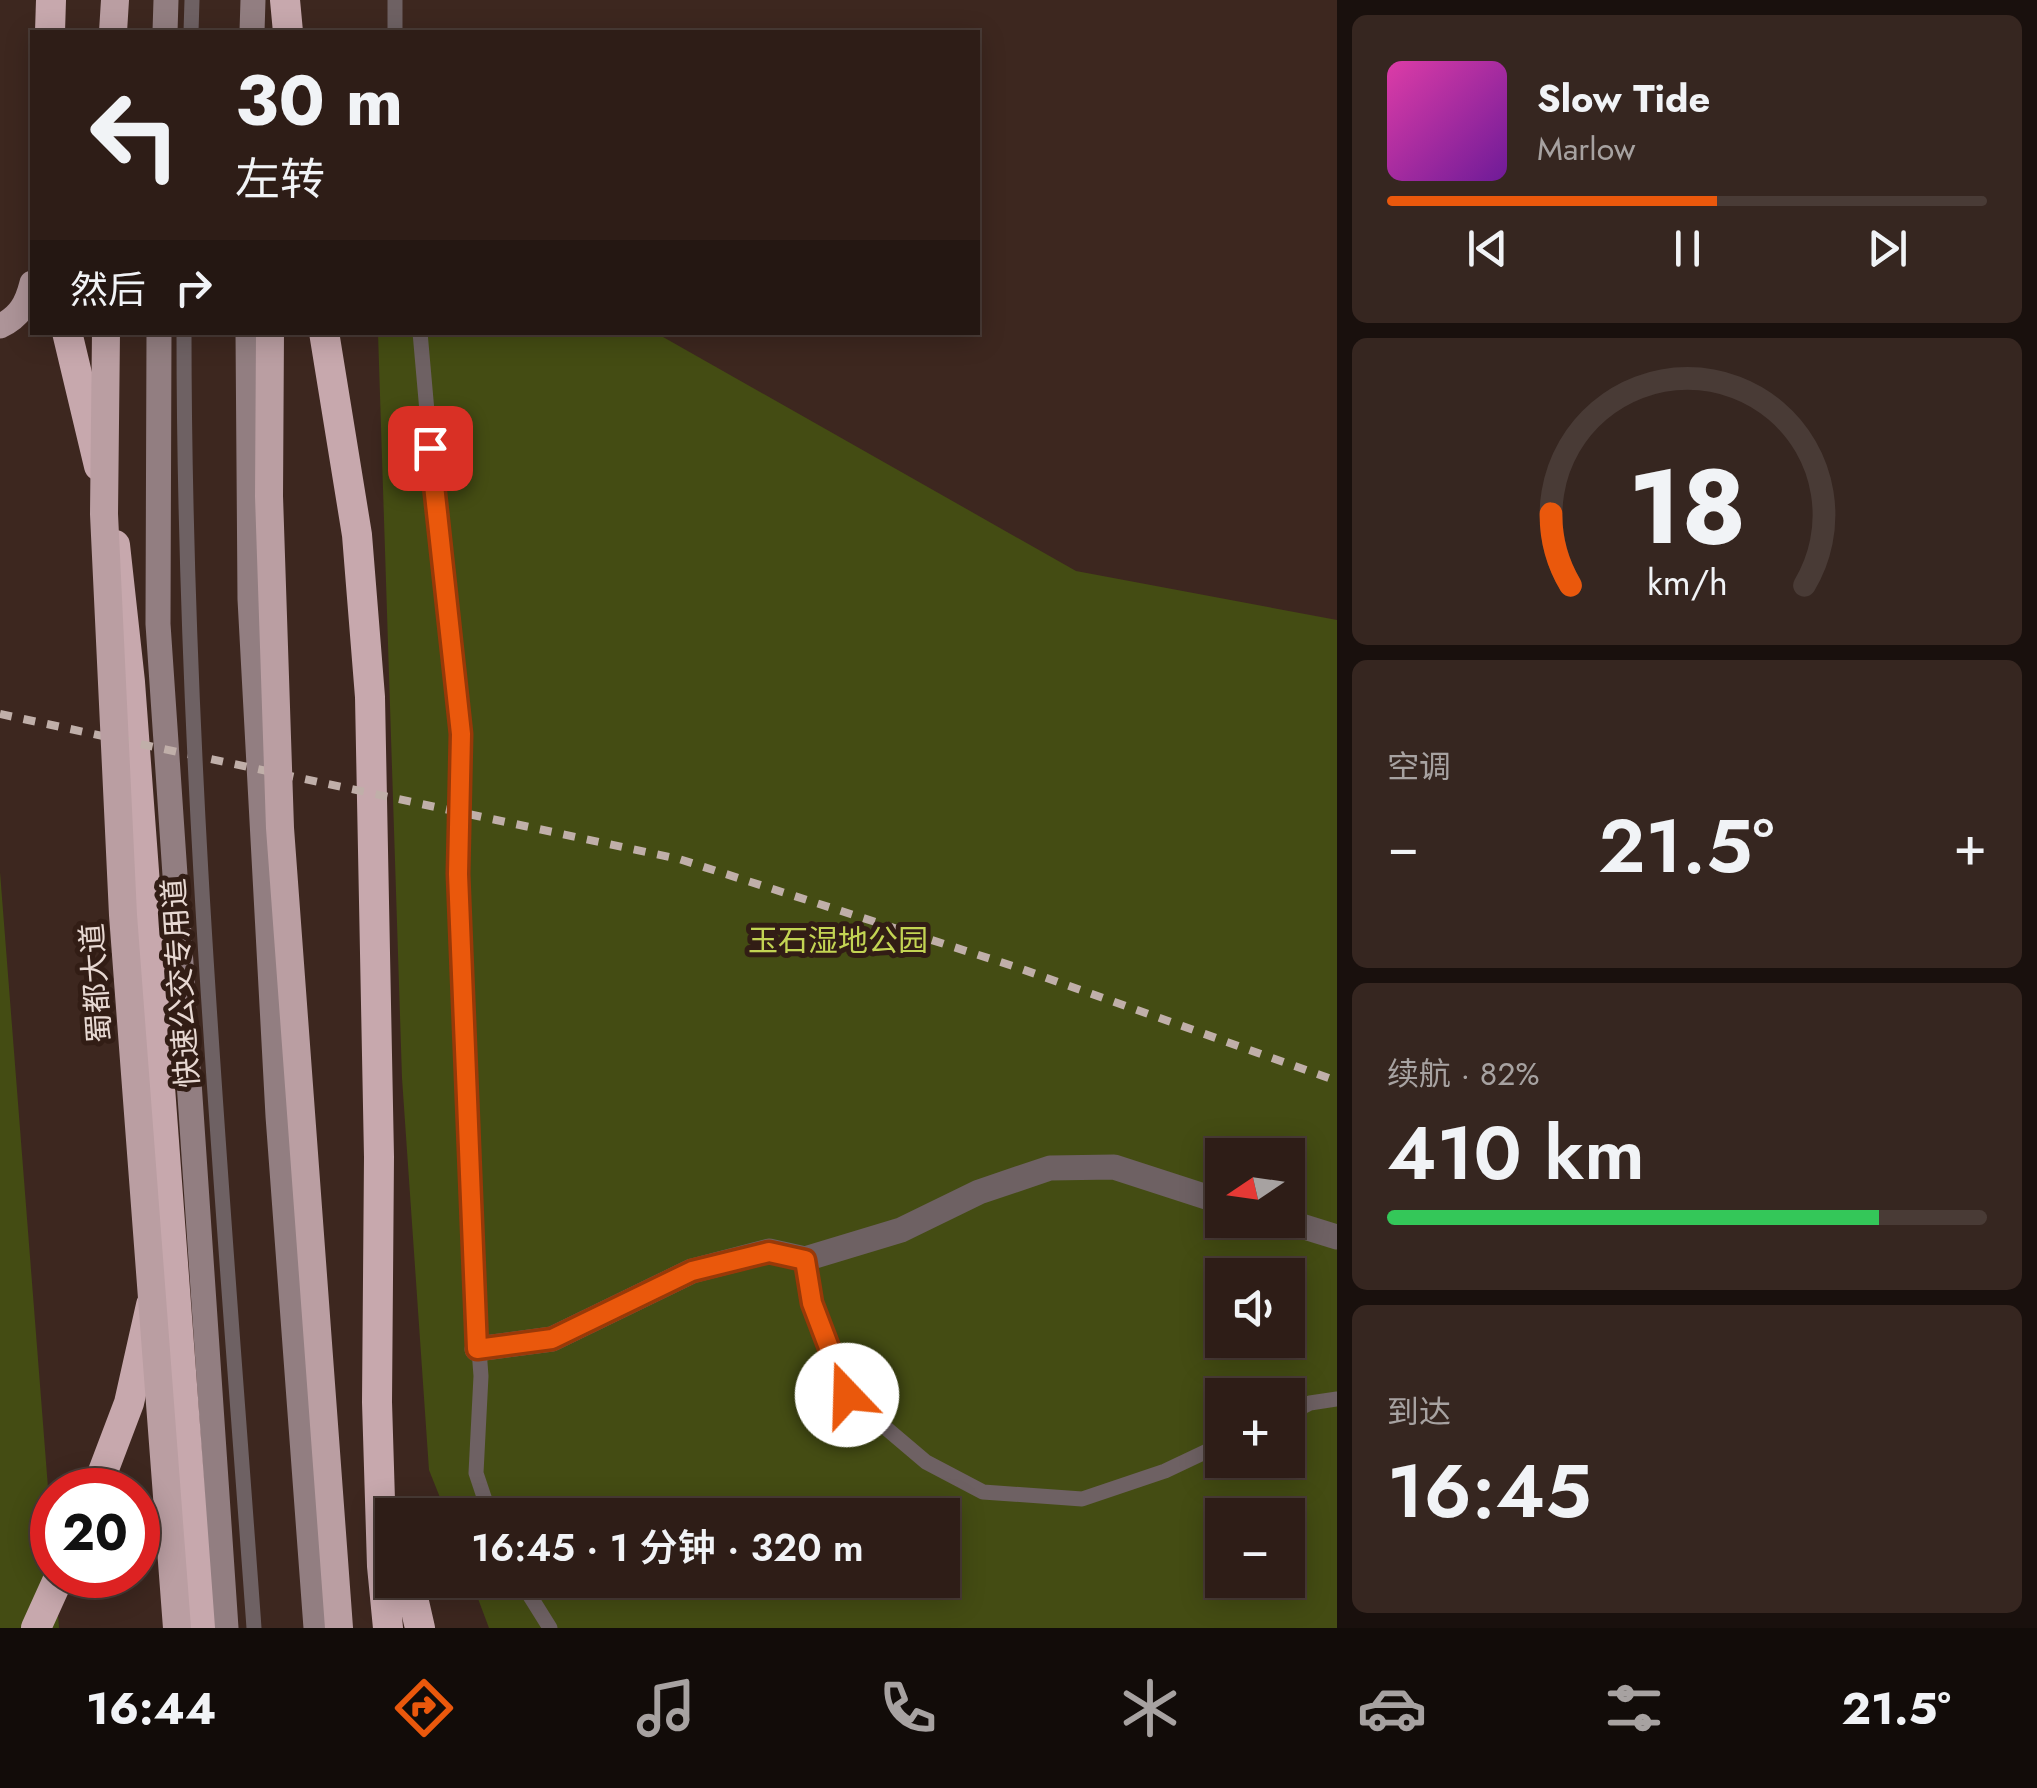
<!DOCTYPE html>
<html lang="zh">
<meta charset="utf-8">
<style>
:root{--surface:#2e1d17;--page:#362620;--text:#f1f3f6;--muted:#a7a2a1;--line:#493b36;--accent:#ea580c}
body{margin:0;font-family:Jost,"Noto Sans SC",sans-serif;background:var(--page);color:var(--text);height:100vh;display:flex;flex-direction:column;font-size:38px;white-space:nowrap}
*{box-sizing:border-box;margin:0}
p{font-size:32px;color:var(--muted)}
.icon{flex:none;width:55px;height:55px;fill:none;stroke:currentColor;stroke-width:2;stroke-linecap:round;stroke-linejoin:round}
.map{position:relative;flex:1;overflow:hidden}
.sheet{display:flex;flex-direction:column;gap:15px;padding:15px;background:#19100d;width:700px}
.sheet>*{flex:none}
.top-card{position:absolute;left:30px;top:30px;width:950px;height:305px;border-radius:0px;box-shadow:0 5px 25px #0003,0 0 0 2px var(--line);background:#2e1d17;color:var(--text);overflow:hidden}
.needle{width:65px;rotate:257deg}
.fabs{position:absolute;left:1205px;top:1138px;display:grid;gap:20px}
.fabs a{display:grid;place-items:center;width:100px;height:100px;border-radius:0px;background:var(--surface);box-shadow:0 5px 25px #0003,0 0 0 2px var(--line);font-size:50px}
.speed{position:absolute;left:30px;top:1468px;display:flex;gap:20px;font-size:50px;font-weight:700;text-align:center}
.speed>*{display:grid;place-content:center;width:130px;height:130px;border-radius:50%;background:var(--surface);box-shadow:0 5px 25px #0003,0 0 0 2px var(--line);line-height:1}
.speed .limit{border:15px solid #d22;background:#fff;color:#111}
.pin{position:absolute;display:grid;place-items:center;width:85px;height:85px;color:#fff;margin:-42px;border-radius:20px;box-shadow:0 5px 15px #0006}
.me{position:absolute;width:110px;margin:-55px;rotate:339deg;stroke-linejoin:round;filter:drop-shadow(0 0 8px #0008)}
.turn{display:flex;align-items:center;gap:35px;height:210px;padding:0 40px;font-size:45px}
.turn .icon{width:130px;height:130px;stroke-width:2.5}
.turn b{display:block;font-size:70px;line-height:85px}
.then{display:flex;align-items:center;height:95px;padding:0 40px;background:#0003;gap:20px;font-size:38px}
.big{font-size:75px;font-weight:600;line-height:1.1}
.sheet .tile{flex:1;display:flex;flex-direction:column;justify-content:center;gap:15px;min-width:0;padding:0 35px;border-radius:15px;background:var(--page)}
.sheet .dial{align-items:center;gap:0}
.dial svg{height:260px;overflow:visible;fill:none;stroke:var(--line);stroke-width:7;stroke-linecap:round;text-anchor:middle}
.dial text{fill:var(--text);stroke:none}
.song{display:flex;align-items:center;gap:30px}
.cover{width:120px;height:120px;border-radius:15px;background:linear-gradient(135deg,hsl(320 70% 55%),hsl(280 70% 35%))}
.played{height:10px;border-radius:5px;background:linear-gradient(90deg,var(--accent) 55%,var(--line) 55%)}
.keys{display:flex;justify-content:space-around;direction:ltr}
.heat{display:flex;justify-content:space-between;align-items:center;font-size:55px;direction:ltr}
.charge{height:15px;border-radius:8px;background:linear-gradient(90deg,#34c759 82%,var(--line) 0)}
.trip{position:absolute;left:375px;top:1498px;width:585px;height:100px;border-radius:0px;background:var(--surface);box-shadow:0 5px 25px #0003,0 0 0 2px var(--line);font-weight:600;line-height:100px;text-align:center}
.tabs{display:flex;height:160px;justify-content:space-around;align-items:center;background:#120c09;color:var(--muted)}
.tabs .icon{width:70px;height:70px}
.tabs .on{color:var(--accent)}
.tabs b{font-size:45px;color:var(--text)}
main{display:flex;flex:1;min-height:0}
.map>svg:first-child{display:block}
.green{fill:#444c13;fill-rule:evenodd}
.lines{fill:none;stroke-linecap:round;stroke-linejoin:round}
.service{stroke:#6e6163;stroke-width:15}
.minor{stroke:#6e6163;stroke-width:25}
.secondary{stroke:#927e81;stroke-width:25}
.primary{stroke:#ad9498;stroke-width:25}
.trunk{stroke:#ba9ea2;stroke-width:28}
.motorway{stroke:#c7a8ad;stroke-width:30}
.rail{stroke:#c0afa9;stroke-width:8;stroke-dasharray:12 12;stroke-linecap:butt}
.service-bridge{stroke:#6e6163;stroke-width:15}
.trunk-bridge{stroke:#ba9ea2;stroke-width:28}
.route-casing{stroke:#983908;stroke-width:25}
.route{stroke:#ea580c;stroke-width:18}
.labels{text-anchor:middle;stroke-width:10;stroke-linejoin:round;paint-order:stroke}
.park-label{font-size:30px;fill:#c3d453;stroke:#321d15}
.street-label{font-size:30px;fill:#e7d8d2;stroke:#321d15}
</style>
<main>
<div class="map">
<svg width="1337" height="1628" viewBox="0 0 1337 1628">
<rect width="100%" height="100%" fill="#3d271f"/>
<path class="green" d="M 378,333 L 656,333 L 1076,571 L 1337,620 L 1337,1628 L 489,1628 L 471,1580 L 942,1580 L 942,1515 L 447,1515 L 429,1470 L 402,1078 ZM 1222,1155 L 1288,1155 L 1288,1220 L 1222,1220 ZM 1222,1275 L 1288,1275 L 1288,1340 L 1222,1340 ZM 1222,1395 L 1288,1395 L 1288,1460 L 1222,1460 ZM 1222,1515 L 1288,1515 L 1288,1580 L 1222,1580 Z
M 0,872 L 52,1539 L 52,1575 L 55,1575 L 59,1628 L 0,1628 Z"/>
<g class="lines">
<path class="service" d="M 395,0 L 395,32
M 191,32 L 192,0
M 420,332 L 440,559 L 461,734 L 458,875 L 471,1244 L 481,1376 L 476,1473 L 490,1515
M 805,1259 L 812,1303 L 847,1395 L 926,1462 L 983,1492 L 1082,1499 L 1165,1471 L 1222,1444
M 1288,1414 L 1310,1403 L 1337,1399
M 520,1580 L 550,1628"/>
<path class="minor" d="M 1282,1220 L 1337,1237
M 477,1349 L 552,1339 L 692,1271 L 769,1251 L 805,1259 L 901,1230 L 979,1192 L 1050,1168 L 1114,1167 L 1222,1202"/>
<path class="secondary" d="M 165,32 L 166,0
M 252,32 L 253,0
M 159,332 L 158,624 L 226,1628
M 248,332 L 250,599 L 278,1116 L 316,1628"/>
<path class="primary" d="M 0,326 C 20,317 27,303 32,283"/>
<path class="trunk" d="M 113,32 L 115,0"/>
<path class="motorway" d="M 285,0 L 288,32
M 50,32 L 51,0
M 67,332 L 99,466
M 324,332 L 357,535 L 370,697 L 379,1157 L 377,1402 L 382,1566 L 388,1628
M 115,545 L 130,682 L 200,1628
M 96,1490 L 129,1403 L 151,1305
M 409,1580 L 420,1628
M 36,1628 L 60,1575"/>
<path class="rail" d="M 0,714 L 679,859 L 1016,967 L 1337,1081"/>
<path class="service-bridge" d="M 184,332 C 184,765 223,1197 254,1628"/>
<path class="trunk-bridge" d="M 106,332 L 104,514 L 123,915 L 177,1628
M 270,332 L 269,496 L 280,828 L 339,1628"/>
</g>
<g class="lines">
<defs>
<path id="route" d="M 430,448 L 461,734 L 458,874 L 477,1349 L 552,1339 L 692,1271 L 769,1252 L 805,1260 L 812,1303 L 847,1395"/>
</defs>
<use href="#route" class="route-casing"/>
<use href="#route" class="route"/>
</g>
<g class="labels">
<g class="park-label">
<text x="838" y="951">玉石湿地公园</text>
</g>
<g class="street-label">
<text transform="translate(96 983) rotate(-94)" y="10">蜀都大道</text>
<text transform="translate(181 983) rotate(-94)" y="10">快速公交专用道</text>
</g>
</g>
</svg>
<div class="fabs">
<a><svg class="needle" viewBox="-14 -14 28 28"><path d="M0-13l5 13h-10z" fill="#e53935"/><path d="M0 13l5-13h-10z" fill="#a7a2a1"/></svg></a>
<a><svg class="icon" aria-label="sound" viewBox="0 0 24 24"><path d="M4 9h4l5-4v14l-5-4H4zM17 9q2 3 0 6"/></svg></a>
<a>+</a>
<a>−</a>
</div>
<div class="speed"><div class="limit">20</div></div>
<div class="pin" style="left:430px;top:448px;background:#d93025"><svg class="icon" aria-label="arrive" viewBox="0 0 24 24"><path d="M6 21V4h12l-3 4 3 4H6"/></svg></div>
<svg class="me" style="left:847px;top:1395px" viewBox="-20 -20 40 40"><circle r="19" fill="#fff"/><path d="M0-13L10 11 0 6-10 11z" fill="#ea580c"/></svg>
<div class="trip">16:45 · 1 分钟 · 320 m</div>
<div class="top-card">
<div class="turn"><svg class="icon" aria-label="left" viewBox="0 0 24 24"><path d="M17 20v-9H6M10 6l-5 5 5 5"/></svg><div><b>30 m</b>左转</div></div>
<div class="then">然后<svg class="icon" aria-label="right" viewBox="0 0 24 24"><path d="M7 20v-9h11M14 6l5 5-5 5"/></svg></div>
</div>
</div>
<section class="sheet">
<div class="tile">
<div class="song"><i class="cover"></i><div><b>Slow Tide</b><p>Marlow</p></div></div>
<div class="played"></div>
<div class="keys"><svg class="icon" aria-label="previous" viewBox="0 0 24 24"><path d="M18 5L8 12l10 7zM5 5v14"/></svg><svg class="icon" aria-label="pause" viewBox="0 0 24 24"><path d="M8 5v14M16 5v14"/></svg><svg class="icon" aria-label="next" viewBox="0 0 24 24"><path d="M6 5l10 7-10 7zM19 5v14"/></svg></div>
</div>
<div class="tile dial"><svg viewBox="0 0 100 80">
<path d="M14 69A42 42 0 1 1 86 69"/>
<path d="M14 69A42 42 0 0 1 8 47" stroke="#ea580c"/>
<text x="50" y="56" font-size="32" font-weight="700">18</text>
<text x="50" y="72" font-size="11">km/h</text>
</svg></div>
<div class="tile"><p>空调</p>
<div class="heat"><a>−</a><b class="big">21.5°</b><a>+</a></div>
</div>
<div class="tile"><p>续航 · 82%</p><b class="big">410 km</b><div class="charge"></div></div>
<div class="tile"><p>到达</p><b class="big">16:45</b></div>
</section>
</main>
<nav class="tabs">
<b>16:44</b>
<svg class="icon on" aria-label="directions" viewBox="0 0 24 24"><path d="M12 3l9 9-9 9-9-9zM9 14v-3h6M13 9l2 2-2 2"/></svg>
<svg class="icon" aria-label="music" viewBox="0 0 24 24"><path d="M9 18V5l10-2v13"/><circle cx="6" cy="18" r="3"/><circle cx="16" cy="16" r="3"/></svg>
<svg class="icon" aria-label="phone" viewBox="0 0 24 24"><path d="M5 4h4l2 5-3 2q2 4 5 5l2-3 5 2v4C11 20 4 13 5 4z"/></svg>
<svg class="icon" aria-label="climate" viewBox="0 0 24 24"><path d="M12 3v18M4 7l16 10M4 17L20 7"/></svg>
<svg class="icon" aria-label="car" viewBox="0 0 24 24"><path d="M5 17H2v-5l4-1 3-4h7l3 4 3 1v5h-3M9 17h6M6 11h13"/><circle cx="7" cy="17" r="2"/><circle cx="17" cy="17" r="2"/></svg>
<svg class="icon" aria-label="filters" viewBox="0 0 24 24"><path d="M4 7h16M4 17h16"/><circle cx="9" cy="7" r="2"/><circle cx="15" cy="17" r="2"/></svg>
<b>21.5°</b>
</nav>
